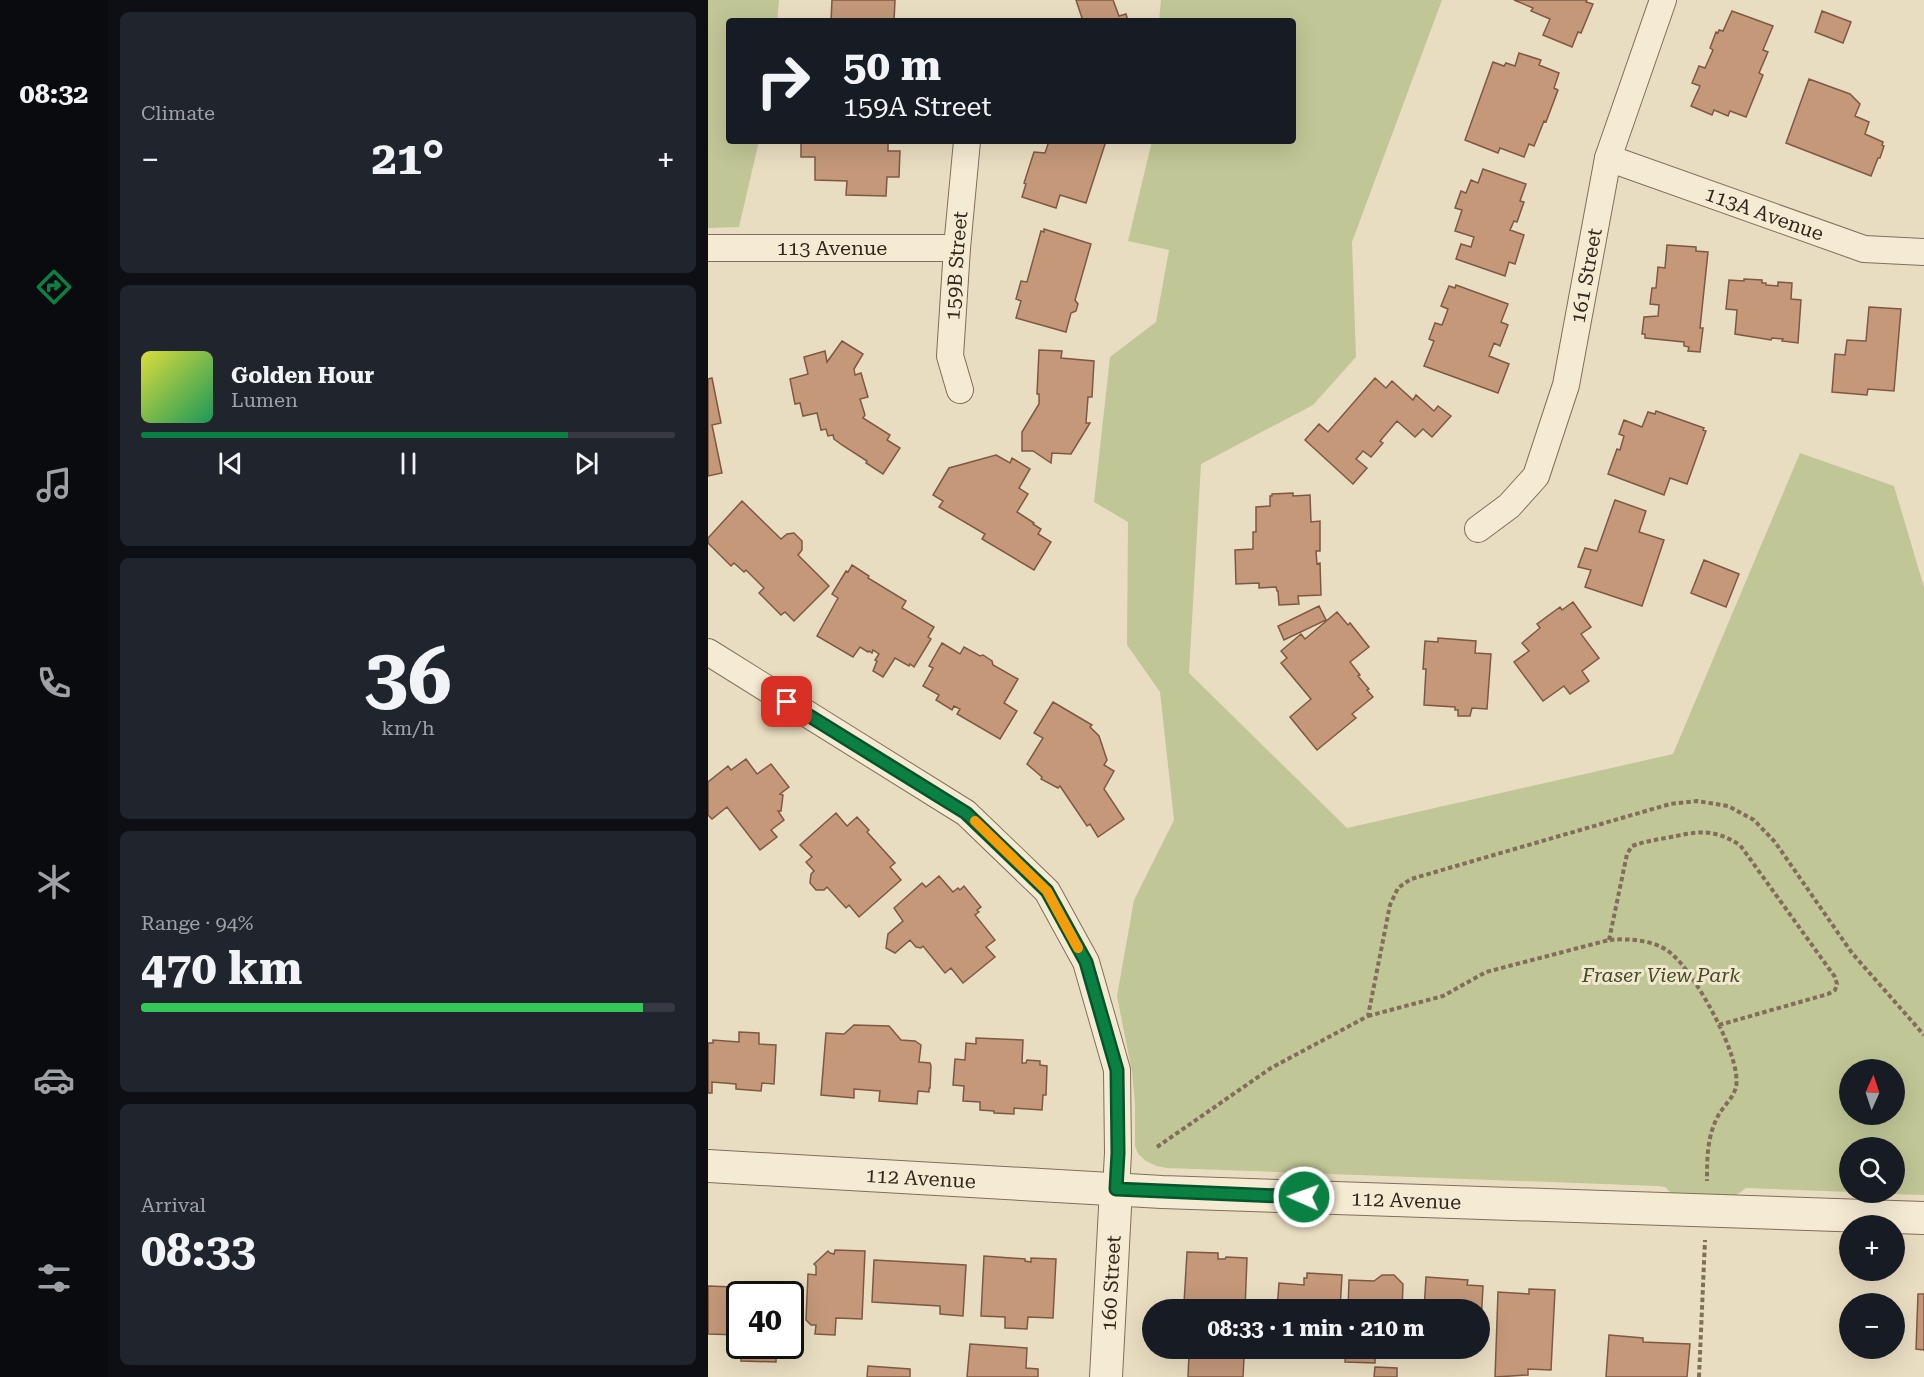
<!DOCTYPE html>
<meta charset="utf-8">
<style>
:root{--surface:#171b24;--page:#20242c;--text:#f1f3f6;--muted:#9ea1a6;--line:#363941;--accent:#0b8043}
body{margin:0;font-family:"Roboto Serif",serif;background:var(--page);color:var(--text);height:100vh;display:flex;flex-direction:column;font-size:22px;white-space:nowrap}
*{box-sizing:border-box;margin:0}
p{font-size:20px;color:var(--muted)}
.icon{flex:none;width:33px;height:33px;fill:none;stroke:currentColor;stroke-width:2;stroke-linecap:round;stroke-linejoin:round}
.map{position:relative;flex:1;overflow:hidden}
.drawer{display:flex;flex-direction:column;gap:12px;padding:12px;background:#0d0f14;width:600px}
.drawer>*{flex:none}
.top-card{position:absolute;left:18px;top:18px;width:570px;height:126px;border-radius:6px;box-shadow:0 6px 24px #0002;background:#171b24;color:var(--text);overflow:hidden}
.needle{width:39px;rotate:3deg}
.tools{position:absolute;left:1131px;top:1059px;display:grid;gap:12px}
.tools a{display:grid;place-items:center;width:66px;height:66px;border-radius:50%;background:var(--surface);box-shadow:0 6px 24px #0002;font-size:30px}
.speed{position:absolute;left:18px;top:1281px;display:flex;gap:12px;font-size:30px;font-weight:700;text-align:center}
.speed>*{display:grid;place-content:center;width:78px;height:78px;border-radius:50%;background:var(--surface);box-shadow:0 6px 24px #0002;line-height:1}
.speed .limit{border:3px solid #111;border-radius:9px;background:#fff;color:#111}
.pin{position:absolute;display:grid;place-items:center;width:51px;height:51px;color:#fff;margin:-26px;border-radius:12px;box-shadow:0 3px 9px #0006}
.me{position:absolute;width:66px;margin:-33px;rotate:272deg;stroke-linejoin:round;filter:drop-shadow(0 0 4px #0008)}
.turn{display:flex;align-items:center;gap:21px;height:126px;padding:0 18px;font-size:27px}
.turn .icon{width:78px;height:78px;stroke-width:2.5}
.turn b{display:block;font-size:42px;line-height:51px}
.big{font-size:45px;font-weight:700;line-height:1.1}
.drawer .tile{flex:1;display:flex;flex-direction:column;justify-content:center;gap:9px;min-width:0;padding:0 21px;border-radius:9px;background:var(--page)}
.drawer .dial{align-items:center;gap:0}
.dial b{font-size:78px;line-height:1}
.song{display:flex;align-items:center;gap:18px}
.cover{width:72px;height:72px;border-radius:9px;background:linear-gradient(135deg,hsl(60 70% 55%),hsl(150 70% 35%))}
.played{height:6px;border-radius:3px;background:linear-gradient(90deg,var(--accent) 80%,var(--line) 80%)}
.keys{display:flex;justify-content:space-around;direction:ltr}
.heat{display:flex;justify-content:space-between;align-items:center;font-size:33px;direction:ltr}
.charge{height:9px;border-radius:4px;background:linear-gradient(90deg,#34c759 94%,var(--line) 0)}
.trip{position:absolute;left:434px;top:1299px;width:348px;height:60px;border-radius:30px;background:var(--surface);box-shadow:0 6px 24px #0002;font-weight:700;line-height:60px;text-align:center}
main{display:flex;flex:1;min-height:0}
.menu{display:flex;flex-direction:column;width:108px;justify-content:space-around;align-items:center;background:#090b0e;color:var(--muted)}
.menu .icon{width:42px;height:42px}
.menu .selected{color:var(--accent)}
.menu b{font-size:27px;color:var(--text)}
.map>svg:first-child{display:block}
.green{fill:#c1c696;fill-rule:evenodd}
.building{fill:#c49879;stroke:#7e5942;stroke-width:1.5}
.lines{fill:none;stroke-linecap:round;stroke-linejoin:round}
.minor-casing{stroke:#816e5a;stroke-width:28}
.tertiary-casing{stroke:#816e5a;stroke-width:34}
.path{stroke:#816e5a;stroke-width:4;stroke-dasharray:4.5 3;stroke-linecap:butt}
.minor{stroke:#f5ebd3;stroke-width:26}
.tertiary{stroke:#f5ebd3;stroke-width:32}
.route-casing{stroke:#07532c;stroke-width:15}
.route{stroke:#0b8043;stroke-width:10}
.slow{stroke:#f59e0b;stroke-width:10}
.labels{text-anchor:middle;stroke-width:6;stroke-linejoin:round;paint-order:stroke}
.street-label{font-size:20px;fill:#32271d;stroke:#f1e7cf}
.park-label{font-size:20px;font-style:italic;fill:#434c25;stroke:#f1e7cf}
</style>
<main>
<nav class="menu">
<b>08:32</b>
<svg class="icon selected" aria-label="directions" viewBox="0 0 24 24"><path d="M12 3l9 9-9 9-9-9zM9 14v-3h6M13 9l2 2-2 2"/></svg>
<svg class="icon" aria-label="music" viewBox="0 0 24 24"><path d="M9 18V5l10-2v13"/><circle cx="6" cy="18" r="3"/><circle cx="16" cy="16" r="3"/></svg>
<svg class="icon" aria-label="phone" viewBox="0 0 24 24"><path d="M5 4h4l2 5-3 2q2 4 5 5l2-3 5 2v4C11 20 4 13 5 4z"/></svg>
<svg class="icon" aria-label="climate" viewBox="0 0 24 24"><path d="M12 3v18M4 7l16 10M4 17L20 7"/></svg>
<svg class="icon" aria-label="car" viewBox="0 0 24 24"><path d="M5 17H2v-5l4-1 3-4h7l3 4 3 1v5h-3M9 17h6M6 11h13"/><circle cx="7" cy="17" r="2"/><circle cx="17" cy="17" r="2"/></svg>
<svg class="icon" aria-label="filters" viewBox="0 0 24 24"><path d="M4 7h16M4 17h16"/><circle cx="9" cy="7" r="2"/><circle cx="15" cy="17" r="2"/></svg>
</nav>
<section class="drawer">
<div class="tile"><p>Climate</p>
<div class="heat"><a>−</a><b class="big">21°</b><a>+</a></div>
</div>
<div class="tile">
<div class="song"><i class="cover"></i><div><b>Golden Hour</b><p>Lumen</p></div></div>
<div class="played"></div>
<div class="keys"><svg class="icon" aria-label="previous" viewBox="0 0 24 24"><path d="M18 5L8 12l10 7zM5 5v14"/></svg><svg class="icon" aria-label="pause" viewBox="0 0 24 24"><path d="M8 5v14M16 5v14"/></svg><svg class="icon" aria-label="next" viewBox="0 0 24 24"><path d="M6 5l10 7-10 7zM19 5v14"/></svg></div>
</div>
<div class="tile dial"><b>36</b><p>km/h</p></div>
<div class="tile"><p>Range · 94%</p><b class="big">470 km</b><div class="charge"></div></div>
<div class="tile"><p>Arrival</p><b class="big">08:33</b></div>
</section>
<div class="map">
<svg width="1216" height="1377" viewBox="0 0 1216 1377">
<rect width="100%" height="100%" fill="#e9ddc1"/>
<path class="green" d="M 0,0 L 71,0 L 69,21 L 21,21 L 21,141 L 51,141 L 31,227 L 0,228 Z
M 453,0 L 734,0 L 644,242 L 648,357 L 605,405 L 493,464 L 481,673 L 639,828 L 965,754 L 1092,453 L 1186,486 L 1216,587 L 1216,1195 L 1151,1193 L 1186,1192 L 1186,1148 L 1142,1148 L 1141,1192 L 1038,1188 L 1026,1197 L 964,1194 L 957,1187 L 949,1186 L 459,1168 L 448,1166 L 438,1161 L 430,1154 L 427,1146 L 427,1104 L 424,1072 L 409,996 L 426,900 L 466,820 L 452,692 L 419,645 L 420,522 L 386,502 L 402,357 L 448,322 L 461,250 L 420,241 L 444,141 L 585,141 L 585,21 L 451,21 ZM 1142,1070 L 1186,1070 L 1186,1114 L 1142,1114 Z"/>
<path class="building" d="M 124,0 L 187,0 L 186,21 L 123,21 Z
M 368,0 L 405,0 L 411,16 L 418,14 L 420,21 L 375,21 Z
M 806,0 L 879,0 L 878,2 L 885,4 L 873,33 L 870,32 L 864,47 L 835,35 L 842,19 L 823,11 L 825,8 Z
M 1024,11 L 1065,26 L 1055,50 L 1060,52 L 1051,73 L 1055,75 L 1038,117 L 1022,111 L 1020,116 L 1006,110 L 1004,115 L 983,106 L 992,86 L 984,83 L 991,66 L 997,68 L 1005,50 L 1002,48 L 1008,32 L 1010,33 L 1011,30 L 1015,31 Z
M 1114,11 L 1143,22 L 1135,43 L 1107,32 Z
M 811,53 L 833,60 L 831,65 L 851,73 L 846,88 L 850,90 L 838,122 L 836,121 L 826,146 L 821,144 L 816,157 L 792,148 L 790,153 L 757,140 L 785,62 L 796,66 L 798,63 L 807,66 Z
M 1101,79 L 1142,94 L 1152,104 L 1147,116 L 1161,122 L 1157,134 L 1175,142 L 1174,145 L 1176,146 L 1172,158 L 1170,158 L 1163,176 L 1078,143 Z
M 93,141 L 180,141 L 180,151 L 192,151 L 191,177 L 179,177 L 178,196 L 138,195 L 139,181 L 107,180 L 107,157 L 93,157 Z
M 341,141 L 398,141 L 378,203 L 352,195 L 348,208 L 314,197 L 318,184 L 316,183 L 326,152 L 337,153 Z
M 775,169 L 818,184 L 812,201 L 816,202 L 809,222 L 806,221 L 802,230 L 816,235 L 807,264 L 801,262 L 797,276 L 748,259 L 753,244 L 763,247 L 766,237 L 747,231 L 754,210 L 747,208 L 753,191 L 758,193 L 763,180 L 770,183 Z
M 336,229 L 383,244 L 367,300 L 370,304 L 368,311 L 363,313 L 358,332 L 308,318 L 313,301 L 308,299 L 313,281 L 319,282 L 333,231 L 336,232 Z
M 959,245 L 988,247 L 988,251 L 1000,252 L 992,328 L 995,328 L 992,352 L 980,351 L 981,347 L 976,346 L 976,342 L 937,338 L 937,334 L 934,334 L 936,317 L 950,316 L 951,305 L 942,304 L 944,288 L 948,288 L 950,267 L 957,268 Z
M 1036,279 L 1054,280 L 1054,283 L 1058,283 L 1058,285 L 1070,286 L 1070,282 L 1084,283 L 1083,299 L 1093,300 L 1090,343 L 1074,341 L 1075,339 L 1064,338 L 1063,340 L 1027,334 L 1029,310 L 1018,309 L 1021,280 L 1036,281 Z
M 748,285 L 800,304 L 793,322 L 800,325 L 792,346 L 786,343 L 781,356 L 801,364 L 790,393 L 716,366 L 726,341 L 721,339 L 727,323 L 734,325 L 740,309 L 733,306 L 741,286 L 747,288 Z
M 1161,307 L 1193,309 L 1186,391 L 1160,389 L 1159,395 L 1124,392 L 1127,354 L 1137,355 L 1139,340 L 1158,341 Z
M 134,341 L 155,354 L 146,369 L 147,375 L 153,373 L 160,397 L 152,399 L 157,415 L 155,418 L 182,435 L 179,440 L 192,448 L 175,474 L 158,463 L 159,461 L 134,445 L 126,439 L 125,435 L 120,436 L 118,429 L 113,430 L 109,413 L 95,416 L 92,403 L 87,404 L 82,379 L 100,374 L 96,357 L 117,351 L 119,362 Z
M 331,350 L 354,351 L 353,358 L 386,361 L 384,397 L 380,397 L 378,423 L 382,423 L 363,454 L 344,453 L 343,463 L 325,451 L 314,451 L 314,432 L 331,404 L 331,394 L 329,394 Z
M 4,378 L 13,423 L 4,425 L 14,473 L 0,476 L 0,379 Z
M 667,378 L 678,388 L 684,381 L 705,400 L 708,395 L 726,411 L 730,406 L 743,416 L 724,437 L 715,429 L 707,437 L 689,421 L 672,441 L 675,443 L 663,457 L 655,451 L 648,459 L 659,468 L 645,484 L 597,440 L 611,424 L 620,432 Z
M 948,411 L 996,428 L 995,430 L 998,431 L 979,484 L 962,478 L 956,495 L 900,474 L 909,449 L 912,450 L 916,436 L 911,434 L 916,420 L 934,427 L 940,412 L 947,414 Z
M 288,455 L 302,463 L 304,458 L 322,469 L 311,488 L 320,494 L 309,512 L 326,523 L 325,524 L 333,529 L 330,534 L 343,542 L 326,570 L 274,539 L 277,534 L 231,507 L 235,501 L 225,495 L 241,468 Z
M 585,493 L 585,496 L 602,495 L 603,522 L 612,521 L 612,551 L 608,551 L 609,564 L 612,563 L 613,595 L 590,596 L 591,604 L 571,605 L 570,591 L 569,591 L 568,587 L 551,588 L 551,583 L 528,584 L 527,550 L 545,549 L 545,532 L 548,532 L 548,507 L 562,506 L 562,496 L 564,496 L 564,494 Z
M 907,500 L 938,511 L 931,532 L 956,540 L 934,606 L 877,587 L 883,570 L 870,567 L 877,548 L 889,551 Z
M 34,501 L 73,539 L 79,534 L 86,533 L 94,541 L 94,550 L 90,555 L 121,586 L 86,621 L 77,612 L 73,615 L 51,593 L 56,588 L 38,570 L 36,572 L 26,563 L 23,566 L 0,543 L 0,538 Z
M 996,560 L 1031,574 L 1018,607 L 983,593 Z
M 144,565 L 161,576 L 160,578 L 198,601 L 194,608 L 226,627 L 220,637 L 223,639 L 206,667 L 202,664 L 201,666 L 187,658 L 175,677 L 165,671 L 169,661 L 167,660 L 171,654 L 165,650 L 164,653 L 161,651 L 160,652 L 152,647 L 145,657 L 109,636 L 130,598 L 124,594 L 138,571 L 140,572 Z
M 865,602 L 883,627 L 873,634 L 891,658 L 874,671 L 881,681 L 862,694 L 856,686 L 835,701 L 806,662 L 821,651 L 814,643 L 832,628 L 829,624 L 852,607 L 854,610 Z
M 611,606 L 618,620 L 576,640 L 570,626 Z
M 629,612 L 640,625 L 642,623 L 661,647 L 642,662 L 652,675 L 650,676 L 661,689 L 659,690 L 665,697 L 644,714 L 648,718 L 609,750 L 582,717 L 603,699 L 573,663 L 579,658 L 573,651 L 593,634 L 597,639 Z
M 730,638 L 768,641 L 767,653 L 783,654 L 779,709 L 764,708 L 762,716 L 750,716 L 750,710 L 747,710 L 747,707 L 716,705 L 718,669 L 715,669 L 717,641 L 730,642 Z
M 234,643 L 252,654 L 256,647 L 272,656 L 275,655 L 284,661 L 285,665 L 310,679 L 296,703 L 309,711 L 292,739 L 249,714 L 252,709 L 246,706 L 244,710 L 228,700 L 231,695 L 215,686 L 225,668 L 221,666 Z
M 345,702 L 384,725 L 382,727 L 391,736 L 399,760 L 396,765 L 406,771 L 396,789 L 416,819 L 390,837 L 382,824 L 379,826 L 352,786 L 350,788 L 333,779 L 334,777 L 319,764 L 335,738 L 326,733 Z
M 38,759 L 49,774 L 63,764 L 81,787 L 72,794 L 75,795 L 73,811 L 70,811 L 76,820 L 63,830 L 69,837 L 52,850 L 19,807 L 4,819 L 0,815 L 0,782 L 20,766 L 23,770 Z
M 128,813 L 139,826 L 149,817 L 161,830 L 159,832 L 187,863 L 182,867 L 193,880 L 151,917 L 141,905 L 138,908 L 119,887 L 116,890 L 108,890 L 102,883 L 103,874 L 106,871 L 98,862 L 104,857 L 92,845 Z
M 231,876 L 245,892 L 250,888 L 252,890 L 256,886 L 273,907 L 269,910 L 271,912 L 267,915 L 287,940 L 278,947 L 287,957 L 255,983 L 243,968 L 237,973 L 215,946 L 213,948 L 208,947 L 202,940 L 187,953 L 178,948 L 180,934 L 195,921 L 186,908 L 214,883 L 218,887 Z
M 146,1025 L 181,1026 L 193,1040 L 207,1041 L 213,1045 L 211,1062 L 222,1063 L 223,1066 L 222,1088 L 221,1088 L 221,1092 L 210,1091 L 209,1104 L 171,1101 L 172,1091 L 146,1089 L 146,1098 L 113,1095 L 118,1033 L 136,1034 Z
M 31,1032 L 51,1033 L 51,1044 L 68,1045 L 66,1084 L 54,1083 L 53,1091 L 28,1089 L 28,1084 L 4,1082 L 4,1093 L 0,1093 L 0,1043 L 5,1043 L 5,1040 L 31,1042 Z
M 268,1038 L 315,1040 L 314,1063 L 318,1063 L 319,1060 L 332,1061 L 332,1065 L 339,1066 L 338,1095 L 335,1095 L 334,1110 L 306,1108 L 306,1114 L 286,1113 L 286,1111 L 272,1110 L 272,1102 L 255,1101 L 256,1086 L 245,1085 L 247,1059 L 257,1060 L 258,1043 L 268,1044 Z
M 127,1250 L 157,1251 L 154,1319 L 128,1318 L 127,1335 L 107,1334 L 108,1325 L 103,1325 L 98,1320 L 100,1274 L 108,1275 L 108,1266 L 106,1264 L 120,1251 L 122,1253 L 126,1254 Z
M 479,1252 L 510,1253 L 510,1259 L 517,1259 L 518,1257 L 539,1258 L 537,1310 L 486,1310 L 486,1304 L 476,1304 Z
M 276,1256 L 317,1259 L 317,1261 L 323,1262 L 323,1258 L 348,1259 L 345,1318 L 320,1317 L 319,1329 L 297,1328 L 297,1317 L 273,1316 Z
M 166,1260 L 258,1265 L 255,1316 L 232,1314 L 232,1306 L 164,1302 Z
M 599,1273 L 634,1275 L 632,1310 L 569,1310 L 571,1283 L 596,1285 L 596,1278 L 599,1278 Z
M 674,1275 L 686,1275 L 695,1284 L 694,1310 L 640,1310 L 641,1280 L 666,1281 Z
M 718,1277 L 760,1280 L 759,1285 L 775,1286 L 772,1343 L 771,1310 L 716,1310 Z
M 0,1286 L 25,1287 L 25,1291 L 56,1293 L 56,1289 L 81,1290 L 81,1294 L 32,1294 L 32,1335 L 0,1334 Z
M 821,1289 L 847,1290 L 843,1370 L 820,1369 L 820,1375 L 787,1377 L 790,1292 L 821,1294 Z
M 1210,1294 L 1216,1294 L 1216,1350 L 1208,1349 Z
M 901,1335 L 935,1338 L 935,1342 L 982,1344 L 979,1377 L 898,1377 Z
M 262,1344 L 319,1348 L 318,1368 L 330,1369 L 330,1377 L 259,1377 Z
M 34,1346 L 68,1346 L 68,1362 L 33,1361 Z
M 582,1348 L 602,1348 L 602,1353 L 582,1352 Z
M 638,1348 L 667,1348 L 667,1363 L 637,1362 Z
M 481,1354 L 536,1358 L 535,1377 L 480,1377 Z
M 160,1366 L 202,1369 L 202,1377 L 159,1377 Z
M 667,1367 L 689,1368 L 689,1377 L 666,1377 Z"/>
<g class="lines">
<defs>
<g id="minor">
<path id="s1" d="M 900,158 L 1156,249 L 1216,252"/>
<path id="s2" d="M 0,248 L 249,248"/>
<path id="s3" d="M 252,390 L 242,356 L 249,248 L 259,141"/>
<path id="s4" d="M 770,529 L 801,506 L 828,476 L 858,385 L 900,158 L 955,0"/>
<path d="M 0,652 L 258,813 L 339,891 L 378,962 L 409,1070 L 410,1153 L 408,1189"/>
</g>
<g id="tertiary">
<path id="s5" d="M 0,1166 L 454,1192 L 1216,1218"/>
<path id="s6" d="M 398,1377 L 408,1189"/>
</g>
</defs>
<use href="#minor" class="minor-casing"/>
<use href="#tertiary" class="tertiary-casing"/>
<path class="path" d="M 901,940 L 919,854 L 924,846 C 935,842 946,840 958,838 C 989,832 1003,827 1032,845 L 1127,977 L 1129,984 L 1127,990 L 1120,994 L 1011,1025
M 660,1016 L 735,996 L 778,972 L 901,940 C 922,938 950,940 966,956 C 988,976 1034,1057 1028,1087 C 1025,1099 1014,1107 1009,1118 C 999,1138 999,1159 999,1181
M 449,1147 L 563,1068 L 660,1016 L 682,905 L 690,888 L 703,879 L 962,804 L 989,801 L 1020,806 L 1046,820 L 1067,842 L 1144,953 L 1216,1035
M 991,1377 L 997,1240"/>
<use href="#minor" class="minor"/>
<use href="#tertiary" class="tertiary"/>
</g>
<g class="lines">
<defs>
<path id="route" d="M 79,702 L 258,813 L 339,891 L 378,962 L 409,1070 L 410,1153 L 408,1189 L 596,1197"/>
</defs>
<use href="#route" class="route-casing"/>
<use href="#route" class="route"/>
<path class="slow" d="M 267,821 L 339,891 L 370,948"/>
</g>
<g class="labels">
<g class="street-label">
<text dy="7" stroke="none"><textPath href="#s1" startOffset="166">113A Avenue</textPath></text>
<text dy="7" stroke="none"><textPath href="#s2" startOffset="124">113 Avenue</textPath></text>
<text dy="7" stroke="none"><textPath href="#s3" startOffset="126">159B Street</textPath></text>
<text dy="7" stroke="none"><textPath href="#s4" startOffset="286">161 Street</textPath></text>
<text dy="7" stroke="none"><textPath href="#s5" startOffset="213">112 Avenue</textPath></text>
<text dy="7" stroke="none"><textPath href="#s5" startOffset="699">112 Avenue</textPath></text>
<text dy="7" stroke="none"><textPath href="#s6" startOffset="94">160 Street</textPath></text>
</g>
<g class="park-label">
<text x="953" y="982">Fraser View Park</text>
</g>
</g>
</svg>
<div class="tools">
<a><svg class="needle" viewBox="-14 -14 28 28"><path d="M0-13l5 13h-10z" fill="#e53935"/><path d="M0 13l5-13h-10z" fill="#9ea1a6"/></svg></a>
<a><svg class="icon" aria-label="search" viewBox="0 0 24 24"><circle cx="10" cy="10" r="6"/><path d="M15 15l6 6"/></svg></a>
<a>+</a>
<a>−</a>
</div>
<div class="speed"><div class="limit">40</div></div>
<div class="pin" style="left:79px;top:702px;background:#d93025"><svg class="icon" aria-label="arrive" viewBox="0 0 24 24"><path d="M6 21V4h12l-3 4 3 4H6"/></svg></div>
<svg class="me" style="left:596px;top:1197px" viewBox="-20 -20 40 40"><circle r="17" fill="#0b8043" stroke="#fff" stroke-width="3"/><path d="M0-11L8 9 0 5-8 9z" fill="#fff"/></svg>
<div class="trip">08:33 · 1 min · 210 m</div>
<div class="top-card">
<div class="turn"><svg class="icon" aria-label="right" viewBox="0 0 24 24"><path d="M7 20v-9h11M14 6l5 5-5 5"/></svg><div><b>50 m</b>159A Street</div></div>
</div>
</div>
</main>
